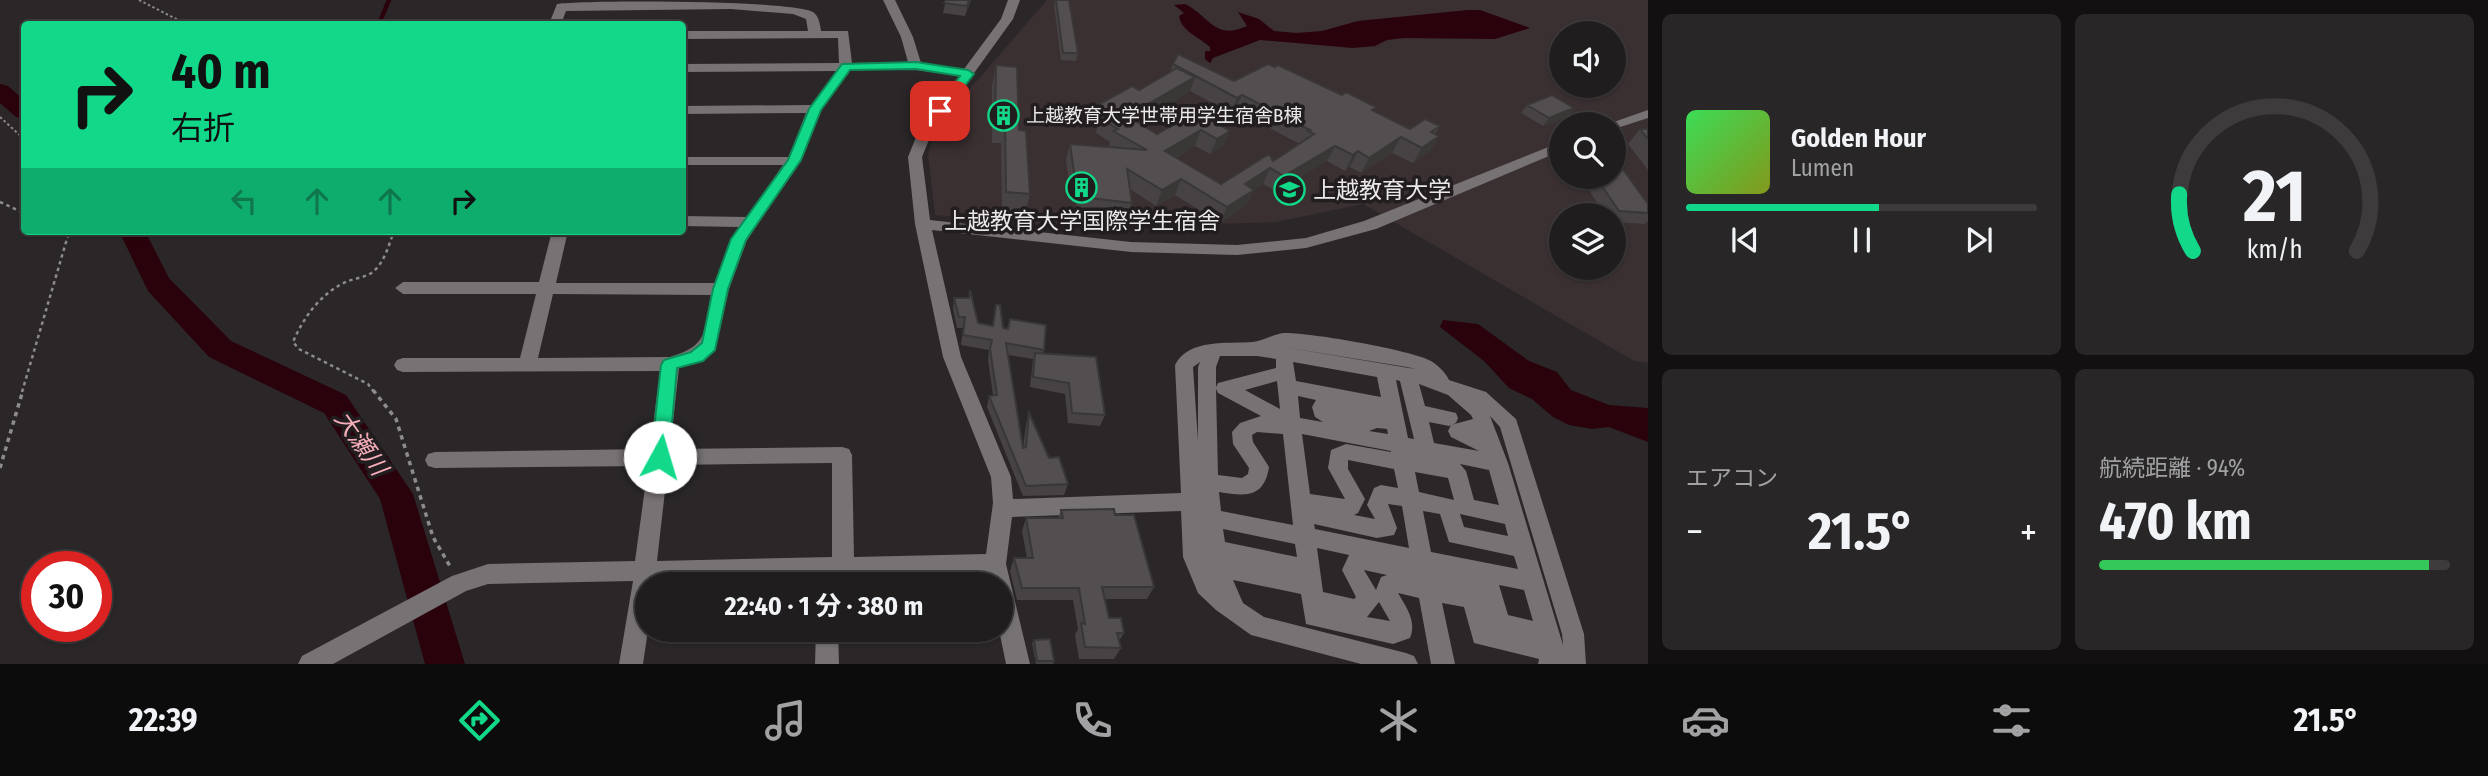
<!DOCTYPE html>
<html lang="ja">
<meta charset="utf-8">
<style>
:root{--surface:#201d1e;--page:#282627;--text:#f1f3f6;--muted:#a2a2a4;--line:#3d3b3c;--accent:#12d98a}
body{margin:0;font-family:"Fira Sans Condensed","Noto Sans JP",sans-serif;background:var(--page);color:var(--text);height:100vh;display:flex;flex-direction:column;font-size:26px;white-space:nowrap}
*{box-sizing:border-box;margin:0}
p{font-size:23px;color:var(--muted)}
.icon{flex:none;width:38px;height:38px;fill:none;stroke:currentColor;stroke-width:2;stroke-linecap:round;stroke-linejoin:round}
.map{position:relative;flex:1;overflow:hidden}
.side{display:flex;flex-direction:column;gap:14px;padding:14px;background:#121010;width:840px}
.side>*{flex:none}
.hud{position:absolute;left:21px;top:21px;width:665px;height:214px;border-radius:7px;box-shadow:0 2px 5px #0004,0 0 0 2px var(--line);background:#12d98a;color:#111;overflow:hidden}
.tools{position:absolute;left:1549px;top:21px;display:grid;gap:14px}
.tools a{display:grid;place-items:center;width:77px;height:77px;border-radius:50%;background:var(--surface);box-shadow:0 2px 5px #0004,0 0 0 2px var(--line);font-size:35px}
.speed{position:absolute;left:21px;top:551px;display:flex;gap:14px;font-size:35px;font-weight:700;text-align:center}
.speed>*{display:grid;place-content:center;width:91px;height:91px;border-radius:50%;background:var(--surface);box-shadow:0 2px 5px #0004,0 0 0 2px var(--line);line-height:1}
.speed .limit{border:10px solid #d22;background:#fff;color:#111}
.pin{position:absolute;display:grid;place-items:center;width:60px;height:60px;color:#fff;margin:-30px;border-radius:14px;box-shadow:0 4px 10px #0006}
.me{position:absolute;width:77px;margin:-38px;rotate:6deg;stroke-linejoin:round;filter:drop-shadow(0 0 5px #0008)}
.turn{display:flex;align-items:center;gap:24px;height:147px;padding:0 35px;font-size:32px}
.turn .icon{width:91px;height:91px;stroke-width:2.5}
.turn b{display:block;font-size:49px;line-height:60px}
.lanes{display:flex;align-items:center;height:66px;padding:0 35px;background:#0003;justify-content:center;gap:35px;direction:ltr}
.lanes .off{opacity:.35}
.big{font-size:52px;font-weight:700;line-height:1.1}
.side .widget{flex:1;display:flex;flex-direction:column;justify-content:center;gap:10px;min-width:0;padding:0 24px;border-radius:10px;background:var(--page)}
.side .dial{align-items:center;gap:0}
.dial svg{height:182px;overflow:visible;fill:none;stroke:var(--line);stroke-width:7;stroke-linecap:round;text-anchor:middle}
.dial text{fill:var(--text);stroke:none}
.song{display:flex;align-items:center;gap:21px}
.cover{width:84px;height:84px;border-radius:10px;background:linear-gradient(135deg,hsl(130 70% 55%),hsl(70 70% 35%))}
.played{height:7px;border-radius:4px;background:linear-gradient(90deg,var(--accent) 55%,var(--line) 55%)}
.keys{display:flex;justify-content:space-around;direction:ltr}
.heat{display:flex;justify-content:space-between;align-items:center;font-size:38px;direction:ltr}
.charge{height:10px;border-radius:5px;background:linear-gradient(90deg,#34c759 94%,var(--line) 0)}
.side .tiles{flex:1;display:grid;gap:14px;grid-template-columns:repeat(2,1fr)}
.trip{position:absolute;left:635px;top:572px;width:378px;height:70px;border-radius:35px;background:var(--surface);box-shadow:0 2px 5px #0004,0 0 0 2px var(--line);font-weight:700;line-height:70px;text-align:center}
.menu{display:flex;height:112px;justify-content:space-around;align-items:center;background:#0d0c0c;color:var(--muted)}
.menu .icon{width:49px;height:49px}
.menu .on{color:var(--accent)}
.menu b{font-size:32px;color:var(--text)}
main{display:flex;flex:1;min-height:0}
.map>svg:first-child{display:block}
.built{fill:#3a2f31;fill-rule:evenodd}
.water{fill:#29020c}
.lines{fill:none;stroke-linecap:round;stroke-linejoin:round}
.stream{stroke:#29020c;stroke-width:4.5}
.river{fill:#29020c;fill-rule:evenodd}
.path-far2{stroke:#8e8b8c;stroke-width:2;stroke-dasharray:2.5 2.5;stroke-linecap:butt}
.path-far1{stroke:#8e8b8c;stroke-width:2.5;stroke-dasharray:3.5 3.5;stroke-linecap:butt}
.path{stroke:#8e8b8c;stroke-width:3.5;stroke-dasharray:4.5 4.5;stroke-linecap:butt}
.minor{fill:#777273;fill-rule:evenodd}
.wall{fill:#474344;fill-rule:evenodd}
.shaded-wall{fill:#3a3737}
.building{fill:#534e4f;stroke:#3a3737;stroke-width:2}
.route{fill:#12d98a;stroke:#0c8d5a;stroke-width:2}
.labels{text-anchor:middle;stroke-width:7;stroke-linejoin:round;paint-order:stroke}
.far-poi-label{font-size:19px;fill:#eae8e8;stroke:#221d1e;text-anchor:start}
.poi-label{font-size:23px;fill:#eae8e8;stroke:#221d1e;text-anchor:start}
.water-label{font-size:24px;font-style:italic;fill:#f6aeba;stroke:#221d1e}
</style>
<main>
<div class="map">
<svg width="1648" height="664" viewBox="0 0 1648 664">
<rect width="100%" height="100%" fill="#2b2728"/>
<path class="built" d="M 1047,0 L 1648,0 L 1648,363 L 1634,361 L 1363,204 L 1276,222 L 1087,228 L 935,215 L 928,154 L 936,128 ZM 1561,33 L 1614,33 L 1614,86 L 1561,86 ZM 1561,124 L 1614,124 L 1614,177 L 1561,177 ZM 1561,215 L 1614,215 L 1614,268 L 1561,268 Z"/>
<path class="water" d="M 1185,4 C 1209,16 1215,41 1247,26 L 1238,12 L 1259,19 L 1274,31 L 1296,33 L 1322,31 L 1358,21 L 1468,10 L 1480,10 L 1530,28 L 1495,39 L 1404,38 L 1387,40 L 1375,46 L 1353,48 L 1260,40 L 1213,58 L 1210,63 L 1205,59 L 1205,51 L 1210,51 L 1210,47 C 1199,37 1181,31 1179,16 L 1184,13 L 1174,5 Z
M 1443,320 L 1478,324 L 1529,361 L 1557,372 L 1571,390 L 1609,405 L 1648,408 L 1648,442 L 1609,427 L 1592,429 L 1569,425 L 1553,417 L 1532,399 L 1509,388 L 1484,361 L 1440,327 Z"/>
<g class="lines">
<path class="stream" d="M 379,24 L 389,0"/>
<path class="river" d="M 0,84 L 8,86 L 24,100 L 24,119 L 16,117 L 0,103 Z
M 119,231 L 145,231 L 169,278 L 231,341 L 346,395 L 413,494 L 465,664 L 425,664 L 380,499 L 324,413 L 209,357 L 148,291 Z"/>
<path class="path-far2" d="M 139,0 L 186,24
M 0,117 L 24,139"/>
<path class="path-far1" d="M 0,202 L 24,213
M 22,392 L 69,232 L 66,231
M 374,392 L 368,384 L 299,349 L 293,342 C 304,316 322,292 348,281 C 357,278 367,277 374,271 C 385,261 389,244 394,231"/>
<path class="path" d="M 373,390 L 396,419 L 433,537 L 451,568
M 0,468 L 23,390"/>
<path class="minor" d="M 883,0 L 895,0 L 913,37 L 921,63 L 964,69 L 1001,19 L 1008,0 L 1020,0 L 1013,19 L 933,130 L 922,157 L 930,220 L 1131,242 L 1237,245 L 1306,238 L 1364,221 L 1561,142 L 1561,151 L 1376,229 L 1306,248 L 1237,255 L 1131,252 L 932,230 L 961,357 L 1011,477 L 1013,499 L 1181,493 L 1175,365 C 1189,338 1228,344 1253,342 C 1264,341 1273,334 1284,333 C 1307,332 1412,350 1431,361 C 1438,365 1446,373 1449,380 L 1486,392 L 1516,419 L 1584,634 L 1586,664 L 1562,664 L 1563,651 L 1562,664 L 1538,664 L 1539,659 L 1474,643 L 1464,607 L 1442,603 L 1455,664 L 1431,664 L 1419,598 L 1398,593 C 1406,607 1417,621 1410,638 L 1393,644 L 1306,624 L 1301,594 L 1233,580 L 1243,603 L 1264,617 L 1406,653 L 1414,656 L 1418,664 L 1361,664 L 1251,635 L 1216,610 L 1198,593 L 1183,557 L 1181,511 L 1012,517 L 1006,564 L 1030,664 L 1006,664 L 999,630 L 1001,630 L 1001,584 L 989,584 L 987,574 L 836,577 L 837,584 L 815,584 L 815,577 L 654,581 L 654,584 L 648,584 L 648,630 L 643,664 L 619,664 L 633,581 L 488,584 L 466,591 L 333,664 L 298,664 L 302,656 L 452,576 L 488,564 L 635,561 L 648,466 L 435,468 L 428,466 L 425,460 L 428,454 L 435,452 L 650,449 L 660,371 L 403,372 L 397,370 L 394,365 L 397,360 L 403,358 L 520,358 L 536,294 L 403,294 L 395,288 L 403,282 L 539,282 L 552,231 L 568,231 L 556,283 L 715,283 L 731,239 L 739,227 L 682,226 L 682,216 L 747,217 L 783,165 L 682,165 L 682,157 L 789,157 L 806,113 L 682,114 L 682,106 L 811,105 L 837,71 L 682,72 L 682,64 L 839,63 L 838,38 L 682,39 L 682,31 L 808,31 L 806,19 L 793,14 L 731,9 L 566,11 L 561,24 L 549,24 L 557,4 C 588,0 790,0 813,12 C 819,16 820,24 821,31 L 848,31 L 852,63 L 908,62 L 901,37 ZM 850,70 L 916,70 L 959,76 L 919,130 L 908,157 L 915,224 L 943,357 L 991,477 L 993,503 L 986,554 L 854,557 L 852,455 L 849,449 L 842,447 L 670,449 L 679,368 L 703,361 L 715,351 L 729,289 L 747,240 L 801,161 L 822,109 ZM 553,294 L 711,295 C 703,332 710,345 670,357 L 538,358 ZM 1283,347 L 1407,367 L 1415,369 ZM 1220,356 L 1257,356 L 1276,359 L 1276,368 L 1218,383 L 1216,387 L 1216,367 ZM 1200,362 L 1198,367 L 1198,441 L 1193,367 ZM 1293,362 L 1377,377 L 1381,397 L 1296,381 ZM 1396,380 L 1400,381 L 1414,439 L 1408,438 ZM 1277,381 L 1280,409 L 1245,390 ZM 1419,384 L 1448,395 L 1471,415 L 1473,419 L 1451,425 L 1448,431 L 1451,437 L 1479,451 L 1434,443 L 1429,422 L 1449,426 L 1456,423 L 1458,418 L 1456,413 L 1425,406 ZM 1216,389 L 1218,393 L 1261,416 L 1240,423 L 1232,432 L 1233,444 L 1249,468 L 1248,474 L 1242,478 L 1218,475 ZM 1298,396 L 1316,400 L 1312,407 L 1315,417 L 1323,422 L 1300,418 ZM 1490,416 L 1500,427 L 1562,634 L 1563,645 L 1508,463 ZM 1377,428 L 1387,429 L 1388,434 L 1369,431 ZM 1257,432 L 1283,434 L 1293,525 L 1221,511 L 1219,492 C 1245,496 1264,499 1269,467 L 1253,442 L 1252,435 ZM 1302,434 L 1391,451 L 1391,452 L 1346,444 L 1331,450 L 1328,468 L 1345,499 L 1310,494 ZM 1348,460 L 1394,469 L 1398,488 L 1381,485 L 1374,488 L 1367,505 L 1375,519 L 1354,515 L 1358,513 L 1365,499 L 1348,469 ZM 832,463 L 832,557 L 657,561 L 668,465 ZM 1460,464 L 1489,470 L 1499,505 L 1474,500 L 1466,471 ZM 1415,472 L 1448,478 L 1454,500 L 1419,492 ZM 1388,504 L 1402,506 L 1409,548 L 1315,529 L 1314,524 L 1377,538 L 1394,535 L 1397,528 ZM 1423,511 L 1440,514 L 1449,542 L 1514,556 L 1518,569 L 1431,552 ZM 1460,514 L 1505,524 L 1508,536 L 1464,527 ZM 1223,529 L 1295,544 L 1297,557 L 1225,542 ZM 1317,548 L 1349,555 L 1342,570 L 1356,597 L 1354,599 L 1323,592 ZM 1364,570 L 1387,575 L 1381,577 L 1376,590 ZM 1499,585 L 1524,590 L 1533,621 L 1508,615 ZM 1379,602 L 1390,621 L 1367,617 Z
M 1648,110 L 1648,118 L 1614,129 L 1614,124 L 1608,124 Z
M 816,630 L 838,630 L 839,664 L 815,664 Z"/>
</g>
<path class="wall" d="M 946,0 L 971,0 L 965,16 L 943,13 Z
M 1055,0 L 1069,0 L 1078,53 L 1076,61 L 1061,60 L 1054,5 Z
M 1173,64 L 1234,81 L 1374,111 L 1410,129 L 1440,126 L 1435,134 L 1439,136 L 1430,151 L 1413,163 L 1392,153 L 1361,173 L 1350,167 L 1345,171 L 1327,161 L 1276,191 L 1263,184 L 1254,190 L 1247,205 L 1220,223 L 1175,195 L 1156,206 L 1130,189 L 1132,203 L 1126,218 L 1077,213 L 1076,203 L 1072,202 L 1066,160 L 1070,144 L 1109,147 L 1110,142 L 1096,133 L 1097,128 L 1090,122 L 1094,107 L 1139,90 L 1170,72 ZM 1190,91 L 1231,113 L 1235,110 L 1300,144 L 1273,161 L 1221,184 L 1176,158 L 1195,146 L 1210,154 L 1224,146 L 1196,112 L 1157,134 L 1138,123 Z
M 996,65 L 1019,130 L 1030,194 L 1025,215 L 1002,214 L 1001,143 L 992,143 L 992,86 Z
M 1527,105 L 1574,108 L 1569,116 L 1543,126 L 1521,113 Z
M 1640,129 L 1648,129 L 1648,170 L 1628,144 Z
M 1570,177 L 1614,177 L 1648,204 L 1648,221 L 1645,224 L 1614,222 L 1614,215 L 1605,215 L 1589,190 L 1578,189 Z
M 954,298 L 978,323 L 993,326 L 996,305 L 1003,328 L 1008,329 L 1010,319 L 1044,350 L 1043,353 L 1105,415 L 1100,426 L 1068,423 L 1065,394 L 1030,387 L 1033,359 L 1008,355 L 1023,448 L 1026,424 L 1029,413 L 1049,458 L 1068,484 L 1064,495 L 1023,496 L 987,407 L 989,396 L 993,395 L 988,360 L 989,350 L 961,345 L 963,328 L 957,328 L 953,309 Z
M 1061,510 L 1115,515 L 1154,587 L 1147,599 L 1105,599 L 1109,618 L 1124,633 L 1119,641 L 1121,648 L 1114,659 L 1079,659 L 1075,635 L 1078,629 L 1073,600 L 1017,600 L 1010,571 L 1014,558 L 1027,558 L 1022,531 L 1026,518 L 1058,518 Z
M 1034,640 L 1054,661 L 1053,664 L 1036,664 L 1032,643 Z"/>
<path class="shaded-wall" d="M 969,0 L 971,0 L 965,16 L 967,6 Z
M 1195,77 L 1190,92 L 1122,132 L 1127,116 Z
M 1242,95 L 1235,110 L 1231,113 L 1237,98 Z
M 1574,108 L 1569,116 L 1543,126 L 1549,118 Z
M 1201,130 L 1195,146 L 1160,167 L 1165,151 Z
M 1230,131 L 1224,146 L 1210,154 L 1217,139 Z
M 1439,136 L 1430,151 L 1413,163 L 1422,148 Z
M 1401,137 L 1392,153 L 1361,173 L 1369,158 Z
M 1335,146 L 1327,161 L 1276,191 L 1284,176 Z
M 1358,151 L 1350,167 L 1345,171 L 1353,155 Z
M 1270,168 L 1263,184 L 1238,200 L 1245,184 Z
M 1181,179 L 1175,195 L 1156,206 L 1162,190 Z
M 1254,190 L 1247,205 L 1220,223 L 1227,207 Z"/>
<path class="building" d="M 946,0 L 969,0 L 967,6 L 944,3 Z
M 1056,0 L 1069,0 L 1078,53 L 1063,53 Z
M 1178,54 L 1234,81 L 1268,64 L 1275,67 L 1278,65 L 1342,95 L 1346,92 L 1376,107 L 1372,110 L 1410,129 L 1425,119 L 1440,126 L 1431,132 L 1439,136 L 1422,148 L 1401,137 L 1369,158 L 1358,151 L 1353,155 L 1335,146 L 1284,176 L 1270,168 L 1245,184 L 1254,190 L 1227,207 L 1181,179 L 1162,190 L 1127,169 L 1132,203 L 1081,197 L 1081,187 L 1076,187 L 1070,144 L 1147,150 L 1113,131 L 1118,129 L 1100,118 L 1106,115 L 1094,107 L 1132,86 L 1139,90 L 1177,68 L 1195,77 L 1127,116 L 1157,134 L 1196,112 L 1230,131 L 1217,139 L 1201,130 L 1165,151 L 1221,184 L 1269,154 L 1273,161 L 1314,134 L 1308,131 L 1310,130 L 1242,95 L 1237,98 L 1173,64 Z
M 996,65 L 1017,67 L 1019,130 L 1026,131 L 1030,194 L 1006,192 L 1005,122 L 995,121 Z
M 1552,95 L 1574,108 L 1549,118 L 1527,105 Z
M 1640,129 L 1648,129 L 1648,139 Z
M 1614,157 L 1648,204 L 1648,213 L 1619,211 L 1597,179 L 1586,178 L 1585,177 L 1614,177 Z
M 970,290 L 978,323 L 993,326 L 996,305 L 1000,305 L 1003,328 L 1008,329 L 1010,319 L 1046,325 L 1044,350 L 1006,343 L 1023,448 L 1026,447 L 1029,413 L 1049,458 L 1059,457 L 1068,484 L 1026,486 L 989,396 L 997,395 L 990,349 L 992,340 L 963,335 L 965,317 L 959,317 L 954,298 L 969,298 Z
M 1035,353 L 1096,357 L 1105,415 L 1072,413 L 1069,383 L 1033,377 Z
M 1114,509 L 1115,515 L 1134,515 L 1154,587 L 1102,587 L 1109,618 L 1121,618 L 1124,633 L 1117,633 L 1121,648 L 1085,647 L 1081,623 L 1085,624 L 1079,588 L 1022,588 L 1014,558 L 1033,558 L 1026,518 L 1063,518 L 1061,510 Z
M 1050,639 L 1054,661 L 1037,661 L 1034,640 Z"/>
<path class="route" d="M 916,62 L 968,70 L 974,74 L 944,113 L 940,115 L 934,111 L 960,76 L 916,69 L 850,70 L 821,110 L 801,160 L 746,240 L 728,289 L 715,350 L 703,361 L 677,368 L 669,457 L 666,462 L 660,464 L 654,462 L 651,457 L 661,365 L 664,360 L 691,352 L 702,343 L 713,289 L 731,239 L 788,160 L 809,109 L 842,64 Z"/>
<defs>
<symbol id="building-ring" viewBox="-11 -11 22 22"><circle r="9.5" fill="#221d1e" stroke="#12d98a" stroke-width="1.5"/><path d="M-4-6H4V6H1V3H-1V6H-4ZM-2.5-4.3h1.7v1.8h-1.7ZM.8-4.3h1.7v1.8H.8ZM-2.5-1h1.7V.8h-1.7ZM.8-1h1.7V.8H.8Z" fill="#12d98a"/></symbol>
<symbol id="university-ring" viewBox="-11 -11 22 22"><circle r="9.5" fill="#221d1e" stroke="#12d98a" stroke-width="1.5"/><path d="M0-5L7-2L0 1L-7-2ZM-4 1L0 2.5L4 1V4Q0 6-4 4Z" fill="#12d98a"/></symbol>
</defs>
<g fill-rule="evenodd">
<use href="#building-ring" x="986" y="98" width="35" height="35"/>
<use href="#building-ring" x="1064" y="170" width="35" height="35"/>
<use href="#university-ring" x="1272" y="172" width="35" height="35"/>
</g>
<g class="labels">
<g class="far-poi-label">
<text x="1026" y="122">上越教育大学世帯用学生宿舎B棟</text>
</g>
<g class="poi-label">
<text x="1313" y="198">上越教育大学</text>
<text x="1082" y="229" text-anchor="middle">上越教育大学国際学生宿舎</text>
</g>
<g class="water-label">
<text transform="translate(361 443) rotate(55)" y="8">大瀬川</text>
</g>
</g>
</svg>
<div class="tools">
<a><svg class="icon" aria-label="sound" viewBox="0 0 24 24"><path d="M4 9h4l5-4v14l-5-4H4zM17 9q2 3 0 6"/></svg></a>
<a><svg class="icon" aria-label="search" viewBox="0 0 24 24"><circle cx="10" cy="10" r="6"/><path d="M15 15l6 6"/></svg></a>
<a><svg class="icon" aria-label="layers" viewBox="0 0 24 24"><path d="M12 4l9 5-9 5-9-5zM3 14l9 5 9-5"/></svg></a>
</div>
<div class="speed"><div class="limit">30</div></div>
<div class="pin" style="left:940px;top:111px;background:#d93025"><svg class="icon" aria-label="arrive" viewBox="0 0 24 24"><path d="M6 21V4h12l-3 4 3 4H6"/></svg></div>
<svg class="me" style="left:660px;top:457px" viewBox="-20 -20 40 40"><circle r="19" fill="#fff"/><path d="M0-13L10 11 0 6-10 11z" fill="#12d98a"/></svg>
<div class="trip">22:40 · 1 分 · 380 m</div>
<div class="hud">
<div class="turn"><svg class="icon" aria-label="right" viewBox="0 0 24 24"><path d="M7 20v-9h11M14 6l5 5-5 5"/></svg><div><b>40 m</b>右折</div></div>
<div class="lanes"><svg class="icon off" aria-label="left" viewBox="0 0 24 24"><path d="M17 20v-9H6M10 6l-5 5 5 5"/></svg><svg class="icon off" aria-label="ahead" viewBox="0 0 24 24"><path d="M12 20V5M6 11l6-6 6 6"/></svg><svg class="icon off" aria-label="ahead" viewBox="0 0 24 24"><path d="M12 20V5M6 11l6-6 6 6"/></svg><svg class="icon" aria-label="right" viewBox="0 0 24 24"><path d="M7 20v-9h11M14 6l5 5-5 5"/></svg></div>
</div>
</div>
<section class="side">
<div class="tiles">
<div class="widget">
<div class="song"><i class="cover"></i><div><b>Golden Hour</b><p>Lumen</p></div></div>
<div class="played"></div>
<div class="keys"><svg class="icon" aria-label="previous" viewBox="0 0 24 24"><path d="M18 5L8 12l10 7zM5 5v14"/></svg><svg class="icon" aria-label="pause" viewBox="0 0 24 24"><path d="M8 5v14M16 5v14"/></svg><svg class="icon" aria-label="next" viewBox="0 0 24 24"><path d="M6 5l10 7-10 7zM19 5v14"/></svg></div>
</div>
<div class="widget dial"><svg viewBox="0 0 100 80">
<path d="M14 69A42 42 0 1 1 86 69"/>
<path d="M14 69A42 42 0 0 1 8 44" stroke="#12d98a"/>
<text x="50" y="56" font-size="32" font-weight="700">21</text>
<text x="50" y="72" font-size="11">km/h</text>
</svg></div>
<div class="widget"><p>エアコン</p>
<div class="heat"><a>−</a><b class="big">21.5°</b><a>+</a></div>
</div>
<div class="widget"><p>航続距離 · 94%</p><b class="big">470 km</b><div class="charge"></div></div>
</div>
</section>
</main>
<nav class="menu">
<b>22:39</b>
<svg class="icon on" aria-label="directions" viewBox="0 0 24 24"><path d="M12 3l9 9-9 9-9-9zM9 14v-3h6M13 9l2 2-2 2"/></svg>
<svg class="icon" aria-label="music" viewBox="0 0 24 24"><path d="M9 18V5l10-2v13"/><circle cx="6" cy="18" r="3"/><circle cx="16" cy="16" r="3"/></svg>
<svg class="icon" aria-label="phone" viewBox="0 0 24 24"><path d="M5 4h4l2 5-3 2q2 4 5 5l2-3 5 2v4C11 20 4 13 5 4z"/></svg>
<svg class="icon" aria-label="climate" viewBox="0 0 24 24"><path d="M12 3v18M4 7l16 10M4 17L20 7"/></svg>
<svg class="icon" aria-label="car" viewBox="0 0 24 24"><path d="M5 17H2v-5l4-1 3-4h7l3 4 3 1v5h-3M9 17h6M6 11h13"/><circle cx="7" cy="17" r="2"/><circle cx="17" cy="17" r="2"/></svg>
<svg class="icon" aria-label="filters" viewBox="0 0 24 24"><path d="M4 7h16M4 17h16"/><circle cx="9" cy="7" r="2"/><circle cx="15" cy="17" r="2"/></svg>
<b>21.5°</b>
</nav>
